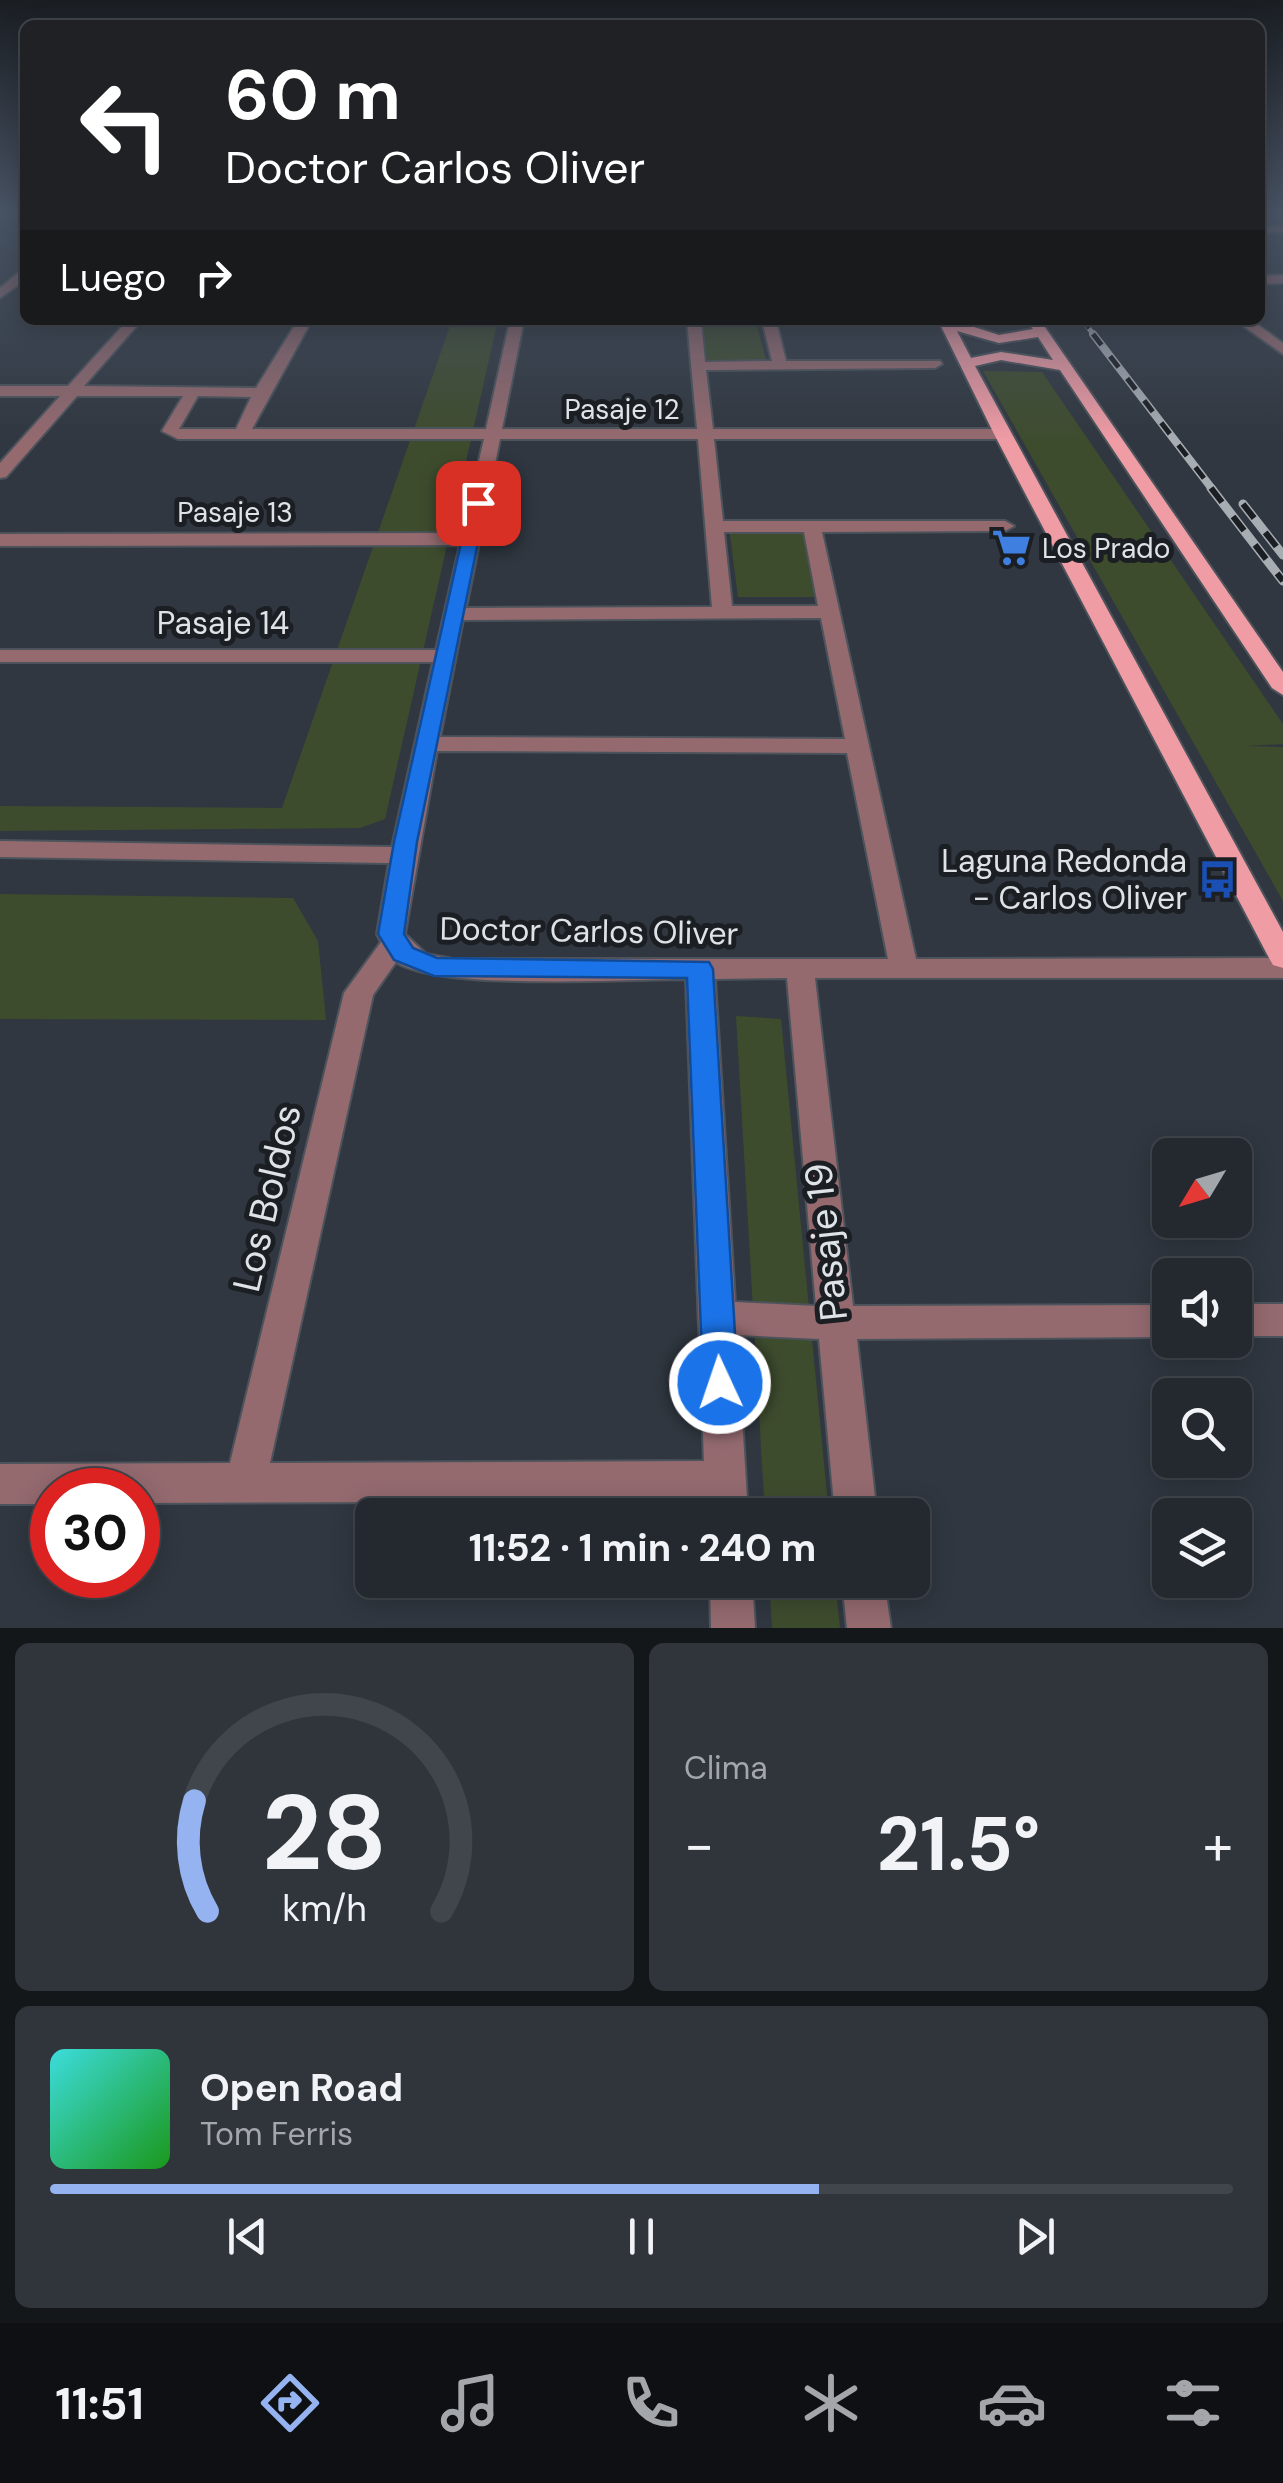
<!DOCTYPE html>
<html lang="es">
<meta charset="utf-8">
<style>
:root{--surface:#242930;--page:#30353c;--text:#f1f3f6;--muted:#a3a6ab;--line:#41454c;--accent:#95b2f1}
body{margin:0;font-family:"DM Sans",sans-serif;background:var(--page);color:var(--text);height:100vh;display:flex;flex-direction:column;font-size:38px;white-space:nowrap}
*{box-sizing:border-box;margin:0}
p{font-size:32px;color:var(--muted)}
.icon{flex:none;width:55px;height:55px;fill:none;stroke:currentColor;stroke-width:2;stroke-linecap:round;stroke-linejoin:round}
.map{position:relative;height:1628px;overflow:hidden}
.drawer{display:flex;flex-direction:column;gap:15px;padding:15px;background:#14171a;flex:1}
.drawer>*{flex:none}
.guide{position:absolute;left:20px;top:20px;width:1245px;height:305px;border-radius:15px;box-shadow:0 5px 25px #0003,0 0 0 2px var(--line);background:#202124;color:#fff;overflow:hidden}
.needle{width:65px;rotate:232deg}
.tools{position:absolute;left:1152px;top:1138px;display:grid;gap:20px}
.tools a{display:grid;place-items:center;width:100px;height:100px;border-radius:15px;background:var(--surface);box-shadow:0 5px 25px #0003,0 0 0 2px var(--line);font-size:50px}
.speed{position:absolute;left:30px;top:1468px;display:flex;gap:20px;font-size:50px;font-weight:700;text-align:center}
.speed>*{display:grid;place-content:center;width:130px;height:130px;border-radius:50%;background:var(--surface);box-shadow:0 5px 25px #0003,0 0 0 2px var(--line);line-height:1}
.speed .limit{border:15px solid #d22;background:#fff;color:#111}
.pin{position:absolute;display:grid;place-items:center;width:85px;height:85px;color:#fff;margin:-42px;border-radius:20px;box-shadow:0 5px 15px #0006}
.me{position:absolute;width:110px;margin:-55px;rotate:357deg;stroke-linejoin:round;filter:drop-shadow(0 0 8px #0008)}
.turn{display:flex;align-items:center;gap:35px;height:210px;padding:0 40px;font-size:45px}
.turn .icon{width:130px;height:130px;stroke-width:2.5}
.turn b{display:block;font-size:70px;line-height:85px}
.then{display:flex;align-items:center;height:95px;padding:0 40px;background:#0003;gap:20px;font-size:38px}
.big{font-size:75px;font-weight:700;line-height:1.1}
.drawer .tile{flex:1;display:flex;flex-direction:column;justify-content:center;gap:15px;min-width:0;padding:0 35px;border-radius:15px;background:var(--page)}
.drawer .dial{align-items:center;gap:0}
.dial svg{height:260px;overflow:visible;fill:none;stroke:var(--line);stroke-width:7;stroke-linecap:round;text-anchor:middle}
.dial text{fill:var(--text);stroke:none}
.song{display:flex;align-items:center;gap:30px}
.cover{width:120px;height:120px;border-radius:15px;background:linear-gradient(135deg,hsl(180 70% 55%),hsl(120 70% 35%))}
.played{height:10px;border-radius:5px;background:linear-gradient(90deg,var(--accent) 65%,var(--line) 65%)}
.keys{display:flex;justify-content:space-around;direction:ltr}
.heat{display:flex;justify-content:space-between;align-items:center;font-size:55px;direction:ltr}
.drawer .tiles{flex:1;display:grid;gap:15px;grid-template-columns:1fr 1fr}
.tile:last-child{grid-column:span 2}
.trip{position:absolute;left:355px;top:1498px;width:575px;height:100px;border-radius:15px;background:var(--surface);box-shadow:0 5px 25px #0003,0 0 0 2px var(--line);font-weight:700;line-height:100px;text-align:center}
.menu{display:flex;height:160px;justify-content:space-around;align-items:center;background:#0e1013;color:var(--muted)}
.menu .icon{width:70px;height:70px}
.menu .current{color:var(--accent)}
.menu b{font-size:45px;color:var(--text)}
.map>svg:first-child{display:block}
.green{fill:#3e4c2e}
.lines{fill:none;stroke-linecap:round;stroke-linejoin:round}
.minor-casing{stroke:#4c535b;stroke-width:4}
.major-casing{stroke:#4c535b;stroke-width:4}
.minor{fill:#946a6f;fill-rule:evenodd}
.major{fill:#ef9ca5;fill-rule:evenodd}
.rail-far2-casing{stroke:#a7adb3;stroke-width:5}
.rail-far1-casing{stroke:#a7adb3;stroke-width:8}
.rail-casing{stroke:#a7adb3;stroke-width:9}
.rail-far2{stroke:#1b1e22;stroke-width:4;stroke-dasharray:11;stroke-linecap:butt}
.rail-far1{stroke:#1b1e22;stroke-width:5;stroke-dasharray:14;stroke-linecap:butt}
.rail{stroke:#1b1e22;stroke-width:6;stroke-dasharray:18;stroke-linecap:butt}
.route{fill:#1a73e8;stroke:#114b97;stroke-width:2.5}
.labels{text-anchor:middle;stroke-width:10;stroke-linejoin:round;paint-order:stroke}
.far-street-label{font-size:28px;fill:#dee3e8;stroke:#1b1e22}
.far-poi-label{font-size:28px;fill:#dee3e8;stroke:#1b1e22;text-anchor:start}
.street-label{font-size:32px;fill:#dee3e8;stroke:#1b1e22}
.poi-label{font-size:32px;fill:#dee3e8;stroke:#1b1e22;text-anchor:end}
.near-street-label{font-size:38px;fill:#dee3e8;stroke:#1b1e22}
</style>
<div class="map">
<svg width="1283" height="1628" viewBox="0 0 1283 1628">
<rect width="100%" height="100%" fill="#303740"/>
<path class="green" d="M 452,320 L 498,320 L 385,819 L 360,828 L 0,831 L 0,806 L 282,808 Z
M 702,322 L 756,322 L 766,360 L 707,361 Z
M 983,371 L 1042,372 L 1283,724 L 1283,744 L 1245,746 L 1283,747 L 1283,901 Z
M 729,527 L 806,527 L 821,597 L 738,597 Z
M 0,894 L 293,898 L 318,941 L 326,1020 L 0,1019 Z
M 736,1016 L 781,1019 L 829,1515 L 765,1515 Z
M 769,1580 L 835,1580 L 840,1628 L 772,1628 Z"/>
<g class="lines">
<defs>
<path id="minor" d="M 1283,226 L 1283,232 L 1260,233 L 1260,227 Z
M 19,272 L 25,272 L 25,280 L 0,298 L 0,288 Z
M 1283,275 L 1283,283 L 1260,284 L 1260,276 Z
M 128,320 L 142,320 L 84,386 L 256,388 L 298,320 L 312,320 L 252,429 L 486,429 L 510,320 L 524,320 L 502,429 L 697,429 L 687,320 L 701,320 L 705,362 L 772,361 L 762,320 L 776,320 L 786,361 L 940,361 L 942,364 L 935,368 L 706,370 L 713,429 L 1002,429 L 1010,434 L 1002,439 L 714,439 L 723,521 L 1005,521 L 1014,526 L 1005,531 L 822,532 L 916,959 L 1283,958 L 1283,978 L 815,978 L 853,1306 L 1170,1305 L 1170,1337 L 857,1339 L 877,1515 L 835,1515 L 819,1339 L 737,1335 L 748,1515 L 706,1515 L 706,1501 L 138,1503 L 138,1490 L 52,1490 L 52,1504 L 0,1504 L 0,1464 L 230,1463 L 344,993 L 381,942 L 377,934 L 389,863 L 0,857 L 0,841 L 392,847 L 433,662 L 0,662 L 0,650 L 436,650 L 460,545 L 0,546 L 0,534 L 462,533 L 484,439 L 178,439 L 162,431 L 183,396 L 77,396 L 6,477 L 0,478 L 0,463 L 60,396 L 0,396 L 0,386 L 68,386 ZM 198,396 L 251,397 L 236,429 L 179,429 ZM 500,439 L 698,439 L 712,607 L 466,608 ZM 724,532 L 804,532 L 818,606 L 732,606 ZM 821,618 L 845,739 L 440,737 L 463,620 ZM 437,751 L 847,753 L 888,959 L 453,959 L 426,954 L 405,934 ZM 396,962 C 441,991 625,979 686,979 L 704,1461 L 270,1463 L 373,995 ZM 787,978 L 816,1306 L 735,1302 L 715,979 Z
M 1235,320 L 1251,320 L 1283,343 L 1283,354 Z
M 1235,1304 L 1283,1304 L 1283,1336 L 1235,1336 Z
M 710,1580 L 752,1580 L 755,1628 L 711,1628 Z
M 842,1580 L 884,1580 L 891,1628 L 847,1628 Z"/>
<path id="major" d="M 938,320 L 952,320 L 999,335 L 1033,329 L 1026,320 L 1040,320 L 1283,672 L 1283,695 L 1272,688 L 1060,370 L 1001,360 L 975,366 L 1283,932 L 1283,968 L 1273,965 L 1269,958 L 994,434 ZM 957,331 L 999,343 L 1038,337 L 1053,360 L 1001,352 L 971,358 Z"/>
</defs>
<use href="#minor" class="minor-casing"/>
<use href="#major" class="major-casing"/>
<use href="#minor" class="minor"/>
<use href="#major" class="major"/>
<defs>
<path id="rail-far2" d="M 1082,320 L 1095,336"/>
<path id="rail-far1" d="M 1093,334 L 1213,490"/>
<path id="rail" d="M 1211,488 L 1283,581
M 1243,504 L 1283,555"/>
</defs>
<use href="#rail-far2" class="rail-far2-casing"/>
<use href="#rail-far1" class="rail-far1-casing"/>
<use href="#rail" class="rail-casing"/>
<use href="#rail-far2" class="rail-far2"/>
<use href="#rail-far1" class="rail-far1"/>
<use href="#rail" class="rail"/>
</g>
<linearGradient id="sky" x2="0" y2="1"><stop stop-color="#1a1e23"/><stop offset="0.48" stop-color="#485364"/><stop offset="1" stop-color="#485364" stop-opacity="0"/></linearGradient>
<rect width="1283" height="441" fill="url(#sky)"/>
<path class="route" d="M 478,498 L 486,503 L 417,842 L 404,934 L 413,948 L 437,958 L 709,962 L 713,969 L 738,1383 L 733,1395 L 720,1399 L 708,1395 L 703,1383 L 687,978 L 434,976 L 394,960 L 378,934 L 394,842 L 470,503 Z"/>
<defs>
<symbol id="supermarket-bare" viewBox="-9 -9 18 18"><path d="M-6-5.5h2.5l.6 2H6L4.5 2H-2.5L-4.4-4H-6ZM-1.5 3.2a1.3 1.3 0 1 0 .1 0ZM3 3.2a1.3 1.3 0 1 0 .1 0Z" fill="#3f7fe0" stroke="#1b1e22" stroke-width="2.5" paint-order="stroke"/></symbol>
<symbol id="bus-bare" viewBox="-9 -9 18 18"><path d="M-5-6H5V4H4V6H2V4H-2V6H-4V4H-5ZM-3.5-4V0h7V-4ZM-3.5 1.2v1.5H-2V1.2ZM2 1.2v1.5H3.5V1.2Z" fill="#1a4fb4" stroke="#1b1e22" stroke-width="2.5" paint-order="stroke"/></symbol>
</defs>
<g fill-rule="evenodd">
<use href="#supermarket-bare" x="984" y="520" width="55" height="55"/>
<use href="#bus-bare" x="1190" y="852" width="55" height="55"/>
</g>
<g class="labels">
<g class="far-street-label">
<text x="622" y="419">Pasaje 12</text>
<text x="235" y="522">Pasaje 13</text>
</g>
<g class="far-poi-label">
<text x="1042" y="558">Los Prado</text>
</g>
<g class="street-label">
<text x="223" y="634">Pasaje 14</text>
<text transform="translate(589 931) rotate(1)" y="11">Doctor Carlos Oliver</text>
</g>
<g class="poi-label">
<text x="1187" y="872">Laguna Redonda<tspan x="1187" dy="37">- Carlos Oliver</tspan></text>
</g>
<g class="near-street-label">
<text transform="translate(267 1198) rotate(-77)" y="13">Los Boldos</text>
<text transform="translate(826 1242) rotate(-96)" y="13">Pasaje 19</text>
</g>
</g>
</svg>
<div class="tools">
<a><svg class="needle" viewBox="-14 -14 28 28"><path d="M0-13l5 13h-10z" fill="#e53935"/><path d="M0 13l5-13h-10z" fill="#a3a6ab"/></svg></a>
<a><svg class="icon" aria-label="sound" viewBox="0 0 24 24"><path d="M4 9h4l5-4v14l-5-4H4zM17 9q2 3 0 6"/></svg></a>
<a><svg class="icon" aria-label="search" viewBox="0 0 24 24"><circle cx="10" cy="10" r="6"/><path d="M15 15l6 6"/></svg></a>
<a><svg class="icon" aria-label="layers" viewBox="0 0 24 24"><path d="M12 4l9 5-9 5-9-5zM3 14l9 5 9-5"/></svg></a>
</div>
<div class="speed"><div class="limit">30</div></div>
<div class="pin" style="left:478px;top:503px;background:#d93025"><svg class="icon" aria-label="arrive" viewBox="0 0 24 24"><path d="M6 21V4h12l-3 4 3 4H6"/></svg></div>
<svg class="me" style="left:720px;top:1383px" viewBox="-20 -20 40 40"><circle r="17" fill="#1a73e8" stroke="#fff" stroke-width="3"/><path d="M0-11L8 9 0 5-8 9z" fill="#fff"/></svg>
<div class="trip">11:52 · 1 min · 240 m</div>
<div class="guide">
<div class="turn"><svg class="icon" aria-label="left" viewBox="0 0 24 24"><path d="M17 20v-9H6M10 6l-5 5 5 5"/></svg><div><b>60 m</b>Doctor Carlos Oliver</div></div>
<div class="then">Luego<svg class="icon" aria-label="right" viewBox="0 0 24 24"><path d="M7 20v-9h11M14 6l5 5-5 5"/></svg></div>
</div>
</div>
<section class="drawer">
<div class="tiles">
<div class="tile dial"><svg viewBox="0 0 100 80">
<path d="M14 69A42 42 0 1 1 86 69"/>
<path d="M14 69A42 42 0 0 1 10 35" stroke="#95b2f1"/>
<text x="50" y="56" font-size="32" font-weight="700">28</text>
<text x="50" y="72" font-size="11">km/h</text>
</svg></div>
<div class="tile"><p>Clima</p>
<div class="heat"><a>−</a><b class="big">21.5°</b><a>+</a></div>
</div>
<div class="tile">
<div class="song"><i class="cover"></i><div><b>Open Road</b><p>Tom Ferris</p></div></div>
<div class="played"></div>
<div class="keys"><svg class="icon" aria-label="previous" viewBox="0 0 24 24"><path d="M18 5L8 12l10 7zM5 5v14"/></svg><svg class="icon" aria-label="pause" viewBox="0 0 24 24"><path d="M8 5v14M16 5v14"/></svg><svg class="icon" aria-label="next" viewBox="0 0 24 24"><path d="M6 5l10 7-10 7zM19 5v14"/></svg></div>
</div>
</div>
</section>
<nav class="menu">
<b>11:51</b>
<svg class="icon current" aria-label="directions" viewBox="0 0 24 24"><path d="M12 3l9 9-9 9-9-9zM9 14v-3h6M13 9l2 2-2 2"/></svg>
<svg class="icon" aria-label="music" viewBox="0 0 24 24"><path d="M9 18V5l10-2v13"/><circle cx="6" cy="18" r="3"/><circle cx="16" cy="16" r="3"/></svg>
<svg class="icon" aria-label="phone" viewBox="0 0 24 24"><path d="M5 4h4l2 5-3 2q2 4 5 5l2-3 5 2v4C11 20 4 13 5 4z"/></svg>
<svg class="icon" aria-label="climate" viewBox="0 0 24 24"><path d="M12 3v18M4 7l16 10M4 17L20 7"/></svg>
<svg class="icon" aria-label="car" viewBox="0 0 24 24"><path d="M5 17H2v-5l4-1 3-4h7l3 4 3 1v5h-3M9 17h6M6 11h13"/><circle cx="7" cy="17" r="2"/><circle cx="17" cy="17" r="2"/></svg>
<svg class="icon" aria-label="filters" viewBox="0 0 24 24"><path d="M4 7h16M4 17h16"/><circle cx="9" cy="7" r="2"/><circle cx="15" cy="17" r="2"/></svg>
</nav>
